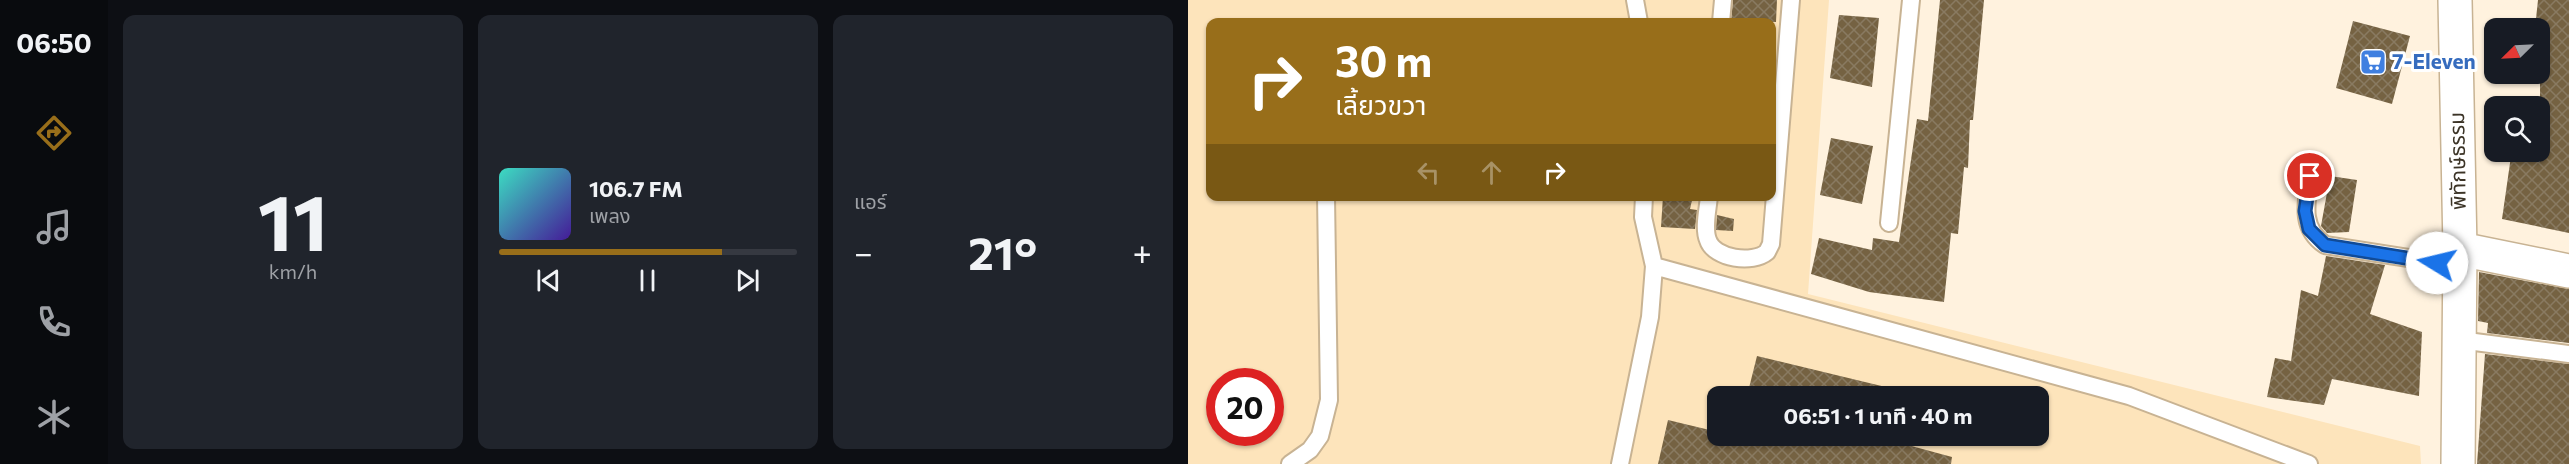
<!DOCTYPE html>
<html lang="th">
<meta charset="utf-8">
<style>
:root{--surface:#171b24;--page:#20242c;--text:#f1f3f6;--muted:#9ea1a6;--line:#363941;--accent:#986e1a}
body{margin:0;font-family:Commissioner,"Noto Sans Thai",sans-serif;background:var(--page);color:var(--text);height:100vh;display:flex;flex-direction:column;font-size:22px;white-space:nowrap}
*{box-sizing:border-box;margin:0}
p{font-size:20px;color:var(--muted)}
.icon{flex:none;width:33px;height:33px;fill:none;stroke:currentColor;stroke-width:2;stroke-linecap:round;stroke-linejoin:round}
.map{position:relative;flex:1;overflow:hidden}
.panel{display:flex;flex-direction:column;gap:15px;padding:15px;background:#0d0f14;width:1080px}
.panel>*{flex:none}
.guide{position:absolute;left:18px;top:18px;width:570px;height:183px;border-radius:12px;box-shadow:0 2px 4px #0004;background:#986e1a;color:#fff;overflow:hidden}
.needle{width:39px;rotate:246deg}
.controls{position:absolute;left:1296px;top:18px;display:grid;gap:12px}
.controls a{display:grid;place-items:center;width:66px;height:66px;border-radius:12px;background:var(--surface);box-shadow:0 2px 4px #0004;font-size:30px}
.speed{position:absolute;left:18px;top:368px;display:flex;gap:12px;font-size:30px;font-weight:700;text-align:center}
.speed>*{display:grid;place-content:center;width:78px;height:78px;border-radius:50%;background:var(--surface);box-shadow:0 2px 4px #0004;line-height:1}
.speed .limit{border:9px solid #d22;background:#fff;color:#111}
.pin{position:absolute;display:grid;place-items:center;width:51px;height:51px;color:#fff;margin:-26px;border:3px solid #fff;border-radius:50%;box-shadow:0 2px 6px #0007}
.me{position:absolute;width:66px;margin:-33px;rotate:279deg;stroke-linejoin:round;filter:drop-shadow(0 0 4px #0008)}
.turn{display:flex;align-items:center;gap:21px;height:126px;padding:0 30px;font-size:27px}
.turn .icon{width:78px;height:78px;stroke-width:2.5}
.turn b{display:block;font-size:42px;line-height:51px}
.lanes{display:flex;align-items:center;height:57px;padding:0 30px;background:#0003;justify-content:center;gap:30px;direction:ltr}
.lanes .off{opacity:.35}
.big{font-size:45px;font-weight:700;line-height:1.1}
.panel .tile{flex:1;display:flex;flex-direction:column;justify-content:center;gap:9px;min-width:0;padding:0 21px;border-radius:12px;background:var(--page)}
.panel .dial{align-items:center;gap:0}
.dial b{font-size:78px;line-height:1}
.song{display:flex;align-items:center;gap:18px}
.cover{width:72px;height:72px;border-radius:9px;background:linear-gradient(135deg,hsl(170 70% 55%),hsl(260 70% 35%))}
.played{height:6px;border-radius:3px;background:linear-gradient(90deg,var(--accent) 75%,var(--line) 75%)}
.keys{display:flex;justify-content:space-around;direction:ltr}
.heat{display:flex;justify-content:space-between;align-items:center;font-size:33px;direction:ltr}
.panel .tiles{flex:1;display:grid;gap:15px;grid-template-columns:repeat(3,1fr)}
.trip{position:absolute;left:519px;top:386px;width:342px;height:60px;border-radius:12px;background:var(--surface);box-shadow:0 2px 4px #0004;font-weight:700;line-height:60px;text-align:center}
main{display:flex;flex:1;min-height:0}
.menu{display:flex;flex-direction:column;width:108px;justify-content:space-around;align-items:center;background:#090b0e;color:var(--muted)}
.menu .icon{width:42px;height:42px}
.menu .on{color:var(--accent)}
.menu b{font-size:27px;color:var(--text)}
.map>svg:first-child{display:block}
.built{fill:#fde4bb;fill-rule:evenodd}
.building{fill:url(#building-cross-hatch)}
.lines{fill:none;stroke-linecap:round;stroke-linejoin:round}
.lane-casing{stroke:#c8b393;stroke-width:20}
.street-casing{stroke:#c8b393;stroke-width:36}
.lane{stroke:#fff;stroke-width:16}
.street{stroke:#fff;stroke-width:33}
.route-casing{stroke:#114b97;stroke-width:15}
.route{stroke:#1a73e8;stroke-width:10}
.labels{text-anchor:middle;stroke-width:6;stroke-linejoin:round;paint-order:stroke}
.shop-label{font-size:21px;font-weight:bold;fill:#366cbe;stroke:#fff;text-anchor:start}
.street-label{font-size:21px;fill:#3c3427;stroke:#fff}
</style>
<main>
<nav class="menu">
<b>06:50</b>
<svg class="icon on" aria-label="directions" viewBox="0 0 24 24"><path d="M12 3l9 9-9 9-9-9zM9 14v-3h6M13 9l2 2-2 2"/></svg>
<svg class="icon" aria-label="music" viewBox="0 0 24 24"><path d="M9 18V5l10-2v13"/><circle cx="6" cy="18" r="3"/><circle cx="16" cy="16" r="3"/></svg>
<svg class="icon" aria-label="phone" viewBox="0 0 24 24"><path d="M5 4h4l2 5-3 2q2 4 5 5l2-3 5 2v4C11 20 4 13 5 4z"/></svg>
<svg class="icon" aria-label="climate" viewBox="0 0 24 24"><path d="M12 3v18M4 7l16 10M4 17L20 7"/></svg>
</nav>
<section class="panel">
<div class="tiles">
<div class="tile dial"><b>11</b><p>km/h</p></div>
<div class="tile">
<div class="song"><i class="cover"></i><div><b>106.7 FM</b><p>เพลง</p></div></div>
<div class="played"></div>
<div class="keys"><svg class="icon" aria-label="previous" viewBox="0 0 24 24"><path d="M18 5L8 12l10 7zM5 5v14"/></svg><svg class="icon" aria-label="pause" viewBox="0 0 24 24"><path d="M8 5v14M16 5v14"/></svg><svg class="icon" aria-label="next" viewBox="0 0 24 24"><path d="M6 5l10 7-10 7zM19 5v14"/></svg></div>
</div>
<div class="tile"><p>แอร์</p>
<div class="heat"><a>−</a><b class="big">21°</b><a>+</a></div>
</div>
</div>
</section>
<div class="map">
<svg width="1381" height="464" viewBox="0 0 1381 464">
<defs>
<pattern id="building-cross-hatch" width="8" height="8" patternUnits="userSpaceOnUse" patternTransform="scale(1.5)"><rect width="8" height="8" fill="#756242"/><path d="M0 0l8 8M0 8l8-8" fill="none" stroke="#897a61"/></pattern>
</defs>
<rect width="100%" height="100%" fill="#fff2de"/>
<path class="built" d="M 0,0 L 641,0 L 620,294 L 1232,446 L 1233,464 L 0,464 ZM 22,22 L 584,22 L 584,196 L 22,196 ZM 32,381 L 82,381 L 82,432 L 32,432 ZM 530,396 L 850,396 L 850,435 L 530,435 Z"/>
<path class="building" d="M 545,0 L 589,0 L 588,22 L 543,22 Z
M 752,0 L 796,0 L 785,120 L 782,120 L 780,168 L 776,167 L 770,234 L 763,233 L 756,302 L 681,292 L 623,274 L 631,238 L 684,250 L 685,238 L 711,242 L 729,119 L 740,121 Z
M 1350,0 L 1381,0 L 1381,233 L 1314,219 L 1323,156 L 1352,162 L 1352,28 L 1347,28 Z
M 651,15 L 691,18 L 684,87 L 642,78 Z
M 1165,21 L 1222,36 L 1204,104 L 1148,88 Z
M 643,138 L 685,146 L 674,204 L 632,195 Z
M 1142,176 L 1169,180 L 1161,232 L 1139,233 L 1133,226 Z
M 475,196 L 505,196 L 502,209 L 509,210 L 507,229 L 473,227 Z
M 529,215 L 546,219 L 545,231 L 528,230 Z
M 1138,256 L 1197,265 L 1182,314 L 1234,332 L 1231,396 L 1144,379 L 1136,405 L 1079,397 L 1087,358 L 1103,361 L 1113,290 L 1130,296 Z
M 1291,272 L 1381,289 L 1381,343 L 1299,333 L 1300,323 L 1290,321 Z
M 1297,354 L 1381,364 L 1381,464 L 1289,464 Z
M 569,356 L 706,389 L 704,396 L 559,396 Z
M 480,420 L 530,432 L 530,435 L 548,436 L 695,435 L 694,438 L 764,457 L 763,464 L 470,464 Z"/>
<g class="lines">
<defs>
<path id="lane" d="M 447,0 L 451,22
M 533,22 L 535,0
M 1122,176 C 1118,203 1112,228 1137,245 L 1272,266
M 521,196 C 520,209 515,228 520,240 C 526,259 565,264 579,252 L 583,244 L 603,0
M 701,223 L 723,0
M 466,266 L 941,396 L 1121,464
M 1271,340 L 1381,354
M 102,464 L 122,450 L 132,436 L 141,400 L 138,196
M 432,464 L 462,317 L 466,266 L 455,217 L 456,196"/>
<path id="street" d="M 1267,0 L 1272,249 L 1270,464
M 1272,249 L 1381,271"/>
</defs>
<use href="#lane" class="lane-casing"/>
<use href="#street" class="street-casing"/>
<use href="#lane" class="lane"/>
<use href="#street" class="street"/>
</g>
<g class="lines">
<defs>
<path id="route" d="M 1122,176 L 1117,211 L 1121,229 L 1137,245 L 1249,263"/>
</defs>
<use href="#route" class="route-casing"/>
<use href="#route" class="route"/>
</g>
<defs>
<symbol id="supermarket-square" viewBox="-11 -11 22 22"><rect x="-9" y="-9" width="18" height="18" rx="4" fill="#3f7fe0" stroke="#fff"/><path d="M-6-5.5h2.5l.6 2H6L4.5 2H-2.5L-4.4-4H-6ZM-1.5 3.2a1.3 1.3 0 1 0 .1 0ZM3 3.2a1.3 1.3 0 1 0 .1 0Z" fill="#fff"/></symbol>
</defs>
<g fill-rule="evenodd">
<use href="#supermarket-square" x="1170" y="47" width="30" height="30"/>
</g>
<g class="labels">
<g class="shop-label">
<text x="1204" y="69">7-Eleven</text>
</g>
<g class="street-label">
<text transform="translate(1270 161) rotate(-91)" y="7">พิทักษ์ธรรม</text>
</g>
</g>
</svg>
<div class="controls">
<a><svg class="needle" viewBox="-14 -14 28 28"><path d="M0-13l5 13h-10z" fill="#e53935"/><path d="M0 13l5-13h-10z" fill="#9ea1a6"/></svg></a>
<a><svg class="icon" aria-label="search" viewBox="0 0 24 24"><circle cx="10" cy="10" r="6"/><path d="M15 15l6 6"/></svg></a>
</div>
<div class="speed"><div class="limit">20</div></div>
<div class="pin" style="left:1122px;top:176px;background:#d93025"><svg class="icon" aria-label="arrive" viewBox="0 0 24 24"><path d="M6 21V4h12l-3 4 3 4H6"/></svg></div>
<svg class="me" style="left:1249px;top:263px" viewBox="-20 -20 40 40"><circle r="19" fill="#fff"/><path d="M0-13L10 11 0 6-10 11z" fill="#1a73e8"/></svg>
<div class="trip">06:51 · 1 นาที · 40 m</div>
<div class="guide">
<div class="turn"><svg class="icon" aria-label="right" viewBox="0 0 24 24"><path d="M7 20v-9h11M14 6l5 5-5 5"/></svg><div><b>30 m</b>เลี้ยวขวา</div></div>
<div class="lanes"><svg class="icon off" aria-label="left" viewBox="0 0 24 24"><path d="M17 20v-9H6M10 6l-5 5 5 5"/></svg><svg class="icon off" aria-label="ahead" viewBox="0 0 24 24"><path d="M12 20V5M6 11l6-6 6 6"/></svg><svg class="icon" aria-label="right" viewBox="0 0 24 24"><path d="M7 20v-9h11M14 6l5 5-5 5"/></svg></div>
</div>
</div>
</main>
